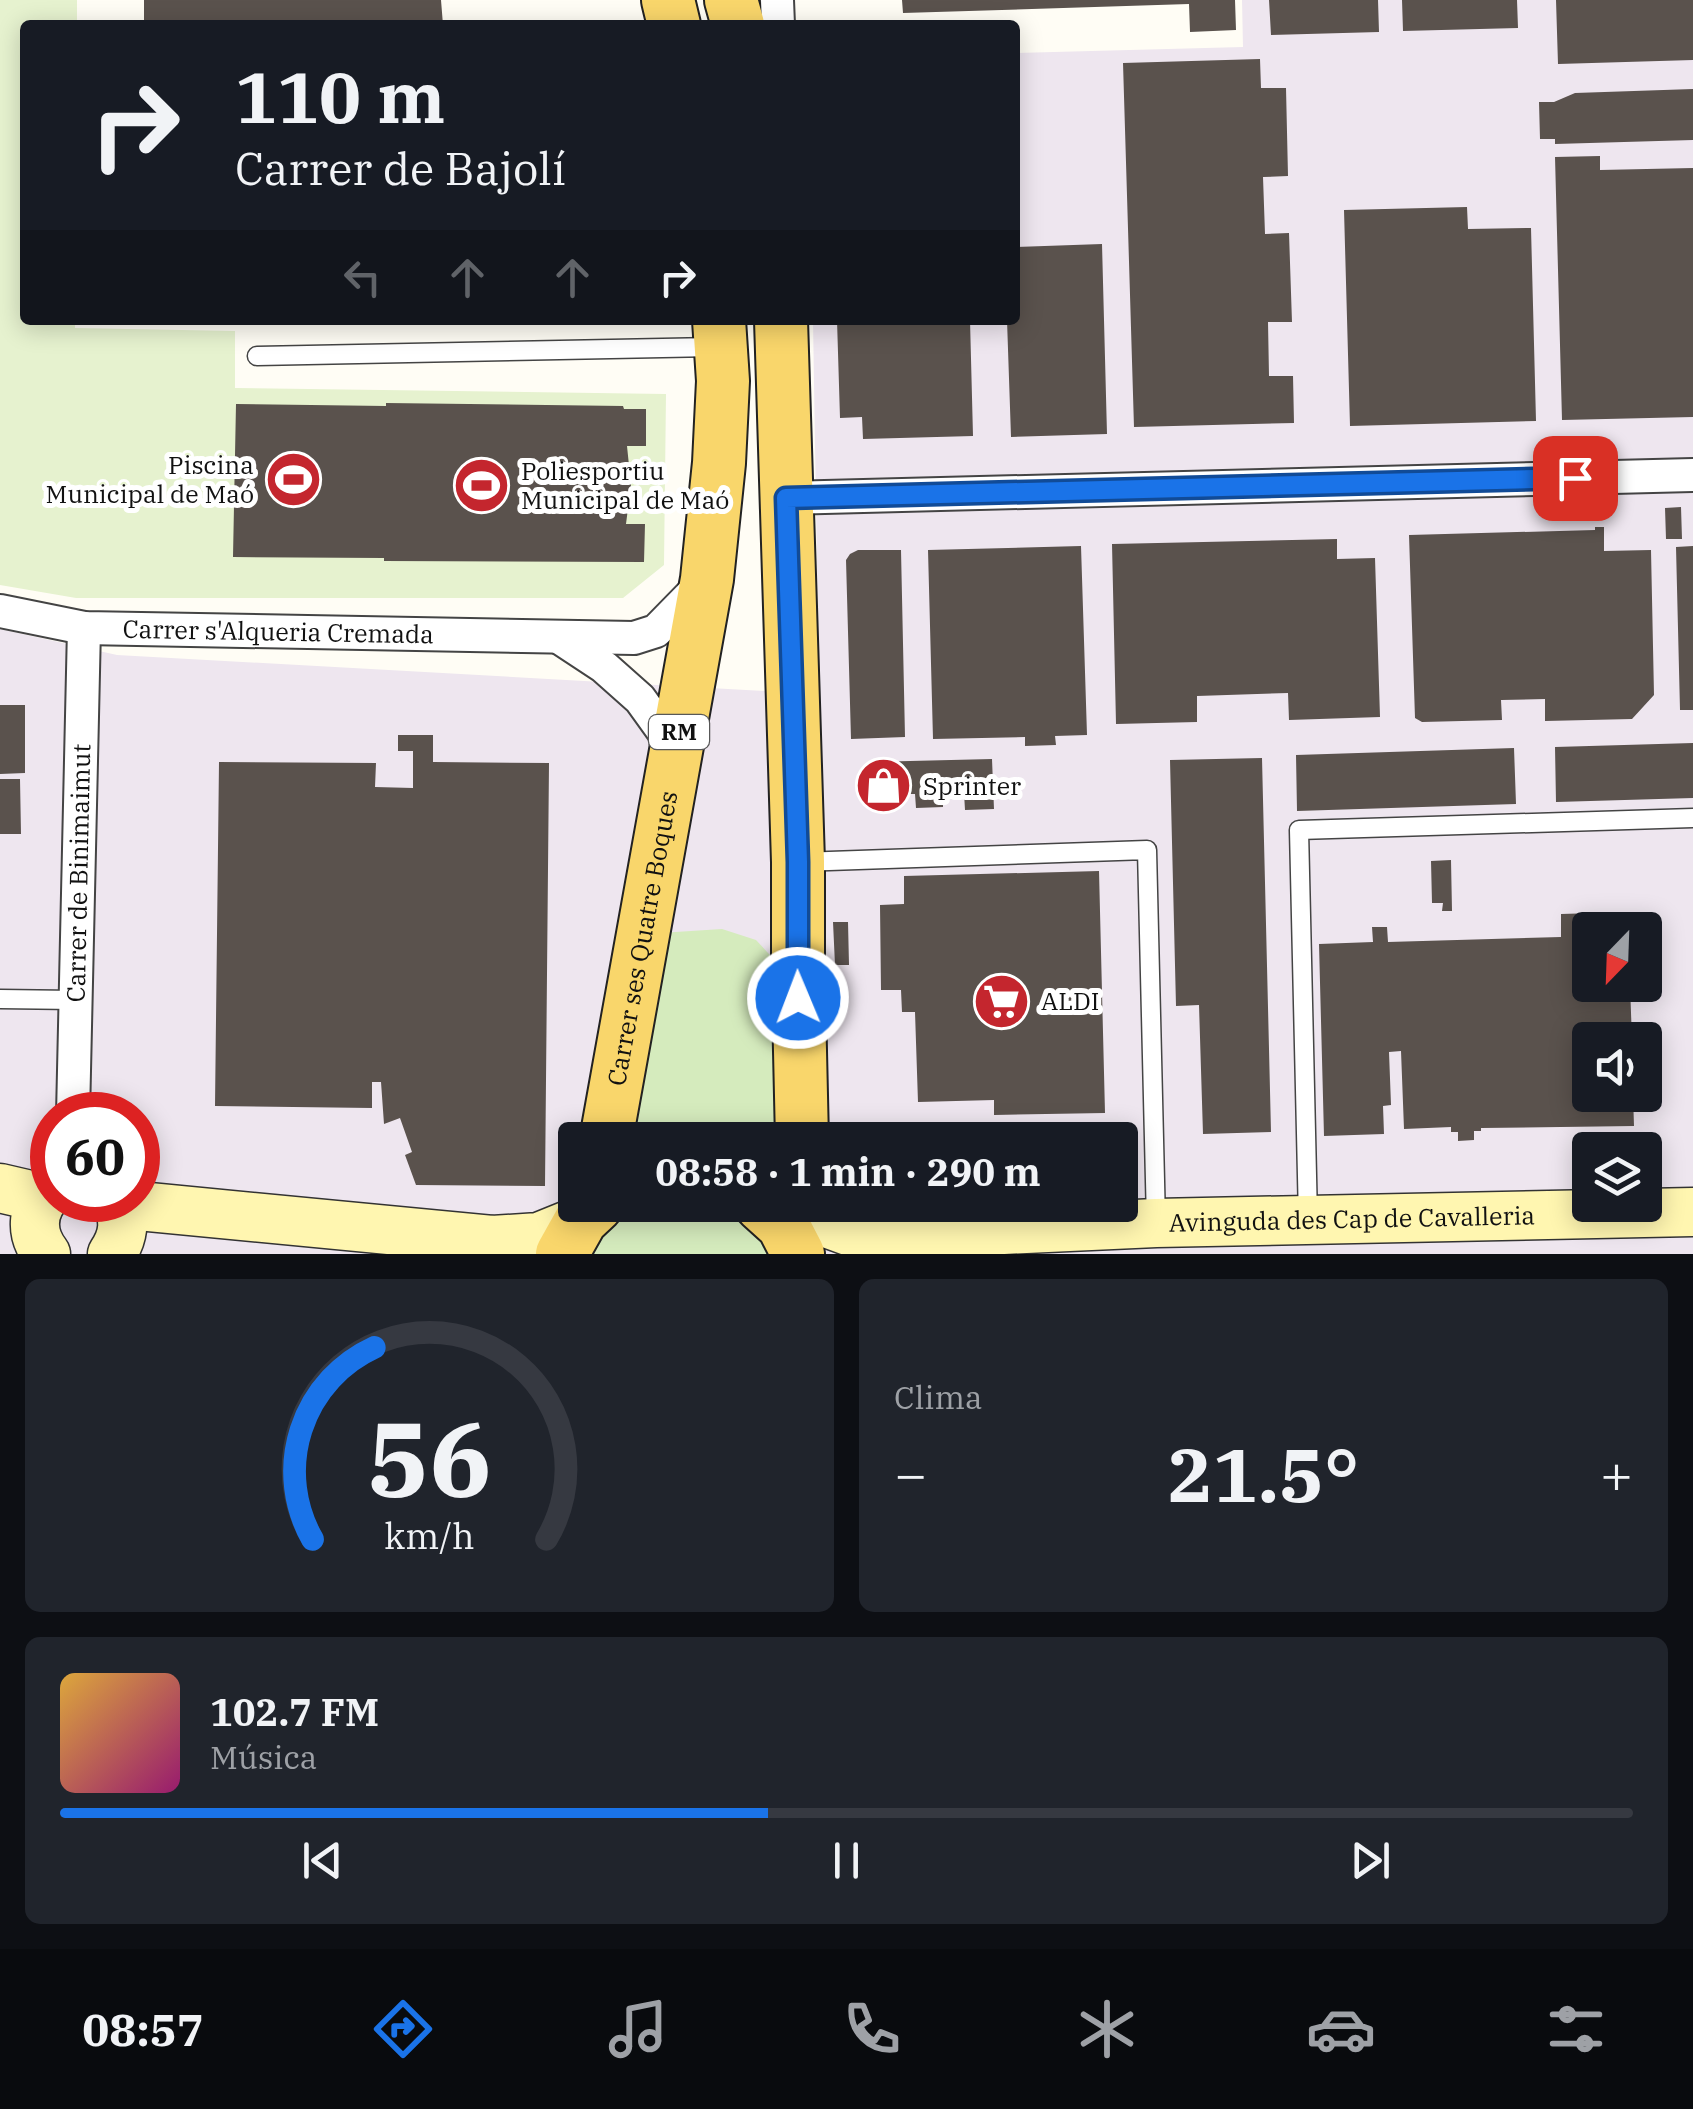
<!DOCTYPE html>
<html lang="es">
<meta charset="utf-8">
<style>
:root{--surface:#171b24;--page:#20242c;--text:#f1f3f6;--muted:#9ea1a6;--line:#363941;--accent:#1a73e8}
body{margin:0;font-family:"IBM Plex Serif",serif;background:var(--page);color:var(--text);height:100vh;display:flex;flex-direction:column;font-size:38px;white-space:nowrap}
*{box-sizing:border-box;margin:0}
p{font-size:32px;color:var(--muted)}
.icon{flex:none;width:55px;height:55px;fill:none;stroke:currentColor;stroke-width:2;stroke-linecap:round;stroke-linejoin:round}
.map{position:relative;height:1254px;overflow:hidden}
.side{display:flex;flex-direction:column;gap:25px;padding:25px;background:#0d0f14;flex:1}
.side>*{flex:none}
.guide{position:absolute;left:20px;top:20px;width:1000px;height:305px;border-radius:10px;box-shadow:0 5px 25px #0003;background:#171b24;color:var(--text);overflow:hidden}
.needle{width:65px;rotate:203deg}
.tools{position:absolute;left:1572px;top:912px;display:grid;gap:20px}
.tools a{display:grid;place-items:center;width:90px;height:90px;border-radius:10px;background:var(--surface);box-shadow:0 5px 25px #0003;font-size:50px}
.speed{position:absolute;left:30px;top:1092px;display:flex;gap:20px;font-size:50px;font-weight:700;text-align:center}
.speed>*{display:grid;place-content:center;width:130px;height:130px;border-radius:50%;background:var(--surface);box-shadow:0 5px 25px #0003;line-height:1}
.speed .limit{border:15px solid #d22;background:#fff;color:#111}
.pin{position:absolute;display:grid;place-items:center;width:85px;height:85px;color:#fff;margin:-42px;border-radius:20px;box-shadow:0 5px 15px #0006}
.me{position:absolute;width:110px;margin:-55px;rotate:359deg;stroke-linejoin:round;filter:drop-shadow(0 0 8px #0008)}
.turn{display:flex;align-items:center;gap:35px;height:210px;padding:0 50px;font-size:45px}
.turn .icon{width:130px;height:130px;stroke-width:2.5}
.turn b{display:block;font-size:70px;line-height:85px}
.lanes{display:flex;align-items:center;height:95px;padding:0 50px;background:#0003;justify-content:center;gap:50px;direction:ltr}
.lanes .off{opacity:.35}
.big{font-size:75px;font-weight:700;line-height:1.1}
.side .tile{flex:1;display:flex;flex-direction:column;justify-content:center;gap:15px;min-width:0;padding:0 35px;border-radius:15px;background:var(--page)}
.side .dial{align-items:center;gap:0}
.dial svg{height:260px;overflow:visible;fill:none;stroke:var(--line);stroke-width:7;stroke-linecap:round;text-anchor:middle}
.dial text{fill:var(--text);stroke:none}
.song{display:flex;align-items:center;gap:30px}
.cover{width:120px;height:120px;border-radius:15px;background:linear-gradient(135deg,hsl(40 70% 55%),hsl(320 70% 35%))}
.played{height:10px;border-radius:5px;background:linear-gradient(90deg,var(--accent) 45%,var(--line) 45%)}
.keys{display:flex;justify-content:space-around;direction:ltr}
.heat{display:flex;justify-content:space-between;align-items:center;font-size:55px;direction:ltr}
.side .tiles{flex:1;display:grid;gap:25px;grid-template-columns:1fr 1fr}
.tile:last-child{grid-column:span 2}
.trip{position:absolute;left:558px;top:1122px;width:580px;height:100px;border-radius:10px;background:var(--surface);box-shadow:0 5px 25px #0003;font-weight:700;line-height:100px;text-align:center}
.dock{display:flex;height:160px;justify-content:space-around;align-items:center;background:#090b0e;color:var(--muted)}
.dock .icon{width:70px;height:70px}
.dock .on{color:var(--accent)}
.dock b{font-size:45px;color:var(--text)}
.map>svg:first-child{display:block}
.industrial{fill:#eee6ef;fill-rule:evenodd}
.green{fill:#d5ebbd}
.pitch{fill:#e6f2cf}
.building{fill:#5a524d}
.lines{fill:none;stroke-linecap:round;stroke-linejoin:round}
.lane-casing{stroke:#444;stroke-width:21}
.street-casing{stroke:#444;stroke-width:36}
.secondary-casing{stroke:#333;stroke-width:51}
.primary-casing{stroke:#222;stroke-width:56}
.lane{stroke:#fff;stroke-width:18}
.street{stroke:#fff;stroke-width:32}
.secondary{stroke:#fff6b0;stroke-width:48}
.primary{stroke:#f9d66b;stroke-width:52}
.route-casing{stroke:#114b97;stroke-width:25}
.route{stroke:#1a73e8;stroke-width:18}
.labels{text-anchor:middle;stroke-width:10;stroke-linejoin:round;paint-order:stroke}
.shield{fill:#fff;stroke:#585858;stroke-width:2.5}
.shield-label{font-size:22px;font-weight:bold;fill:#111}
.poi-label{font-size:25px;fill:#111;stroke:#fff;text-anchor:start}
.street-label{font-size:25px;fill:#111;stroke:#fff}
</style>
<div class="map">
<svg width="1693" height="1254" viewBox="0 0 1693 1254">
<rect width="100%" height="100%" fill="#fffdf5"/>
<path class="industrial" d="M 1242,0 L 1693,0 L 1693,1254 L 0,1254 L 0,629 L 117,655 L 819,694 L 813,320 L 1015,320 L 1015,53 L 1243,47 ZM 1590,930 L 1645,930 L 1645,985 L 1590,985 ZM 1590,1040 L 1645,1040 L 1645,1095 L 1590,1095 ZM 52,1115 L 138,1115 L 138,1200 L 52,1200 ZM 575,1140 L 1120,1140 L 1120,1205 L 575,1205 ZM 1590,1150 L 1645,1150 L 1645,1205 L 1590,1205 Z"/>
<path class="green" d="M 722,929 L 756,940 L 782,968 L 780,1140 L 631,1140 L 660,933 Z
M 637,1205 L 730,1205 L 754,1220 L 778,1254 L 588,1254 L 616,1216 Z"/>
<path class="pitch" d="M 0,0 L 77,0 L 77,25 L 25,25 L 25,320 L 75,320 L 75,328 L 235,331 L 235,388 L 666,394 L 664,565 L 623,598 L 76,598 L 0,585 Z"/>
<path class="building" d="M 144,0 L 441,0 L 443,25 L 144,25 Z
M 902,0 L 1235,0 L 1236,30 L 1190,32 L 1189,4 L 903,13 Z
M 1269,0 L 1378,0 L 1379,32 L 1271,35 Z
M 1402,0 L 1517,0 L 1518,28 L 1403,31 Z
M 1556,0 L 1693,0 L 1693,60 L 1558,64 Z
M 1260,59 L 1261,88 L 1286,88 L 1288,176 L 1263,177 L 1265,234 L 1289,233 L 1292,322 L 1268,322 L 1269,376 L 1293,376 L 1294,423 L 1134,427 L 1123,63 Z
M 1693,89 L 1693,140 L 1555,144 L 1555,139 L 1540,139 L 1539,102 L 1554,102 L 1575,93 Z
M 1600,156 L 1600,170 L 1693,168 L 1693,417 L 1562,420 L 1555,157 Z
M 1467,207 L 1468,229 L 1531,228 L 1536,421 L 1350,426 L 1344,210 Z
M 1102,244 L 1107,434 L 1011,437 L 1007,320 L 1015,320 L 1015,247 Z
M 837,320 L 970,320 L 973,436 L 863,439 L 862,417 L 840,418 Z
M 386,403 L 623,406 L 624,409 L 646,409 L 646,446 L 627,446 L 631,485 L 626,524 L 645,524 L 644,562 L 384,561 L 384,558 L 233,557 L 236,404 L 386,406 Z
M 1681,507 L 1682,539 L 1666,539 L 1665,508 Z
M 1595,527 L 1604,527 L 1604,551 L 1651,550 L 1654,695 L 1632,719 L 1545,721 L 1545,699 L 1501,700 L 1502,720 L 1422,722 L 1415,718 L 1409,535 L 1595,530 Z
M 1337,539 L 1337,559 L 1375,558 L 1380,717 L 1289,720 L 1288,693 L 1197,696 L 1197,722 L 1116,724 L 1112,544 Z
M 1081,546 L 1087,735 L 1055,736 L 1056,745 L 1025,746 L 1025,737 L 933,739 L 928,550 Z
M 1693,546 L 1693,710 L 1680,710 L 1676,547 Z
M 858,550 L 901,550 L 905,737 L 851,739 L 846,560 L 850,554 Z
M 0,705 L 25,705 L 25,773 L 0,774 Z
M 398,735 L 433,735 L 433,762 L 549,763 L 545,1186 L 416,1185 L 405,1155 L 412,1152 L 400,1118 L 384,1124 L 381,1082 L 372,1082 L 372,1108 L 215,1106 L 219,762 L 376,763 L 375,787 L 413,788 L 413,751 L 398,751 Z
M 1693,743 L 1693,798 L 1556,802 L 1555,747 Z
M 1514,748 L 1516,804 L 1297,811 L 1296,755 Z
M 1262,758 L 1271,1132 L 1203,1134 L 1199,1005 L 1176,1006 L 1170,760 Z
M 992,759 L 994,809 L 965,810 L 964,793 L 943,794 L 943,807 L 916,808 L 915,794 L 898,794 L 898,809 L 871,810 L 869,762 Z
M 0,779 L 20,779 L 21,834 L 0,834 Z
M 1451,860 L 1452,911 L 1442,911 L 1443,903 L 1432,903 L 1431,861 Z
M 1099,871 L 1105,1113 L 994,1115 L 994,1100 L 918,1102 L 915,1012 L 902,1012 L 901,990 L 881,990 L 880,905 L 904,904 L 904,876 Z
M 1628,912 L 1629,930 L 1590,930 L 1590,985 L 1630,985 L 1632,1040 L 1590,1040 L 1590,1095 L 1633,1095 L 1634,1126 L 1481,1128 L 1481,1131 L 1474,1131 L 1474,1140 L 1458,1141 L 1458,1132 L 1451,1132 L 1451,1127 L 1404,1129 L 1401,1051 L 1389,1052 L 1391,1105 L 1383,1106 L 1384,1134 L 1324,1136 L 1319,944 L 1373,942 L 1372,927 L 1387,927 L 1388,942 L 1561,937 L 1561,914 Z
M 833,922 L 848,922 L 849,965 L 835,965 Z"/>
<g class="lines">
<defs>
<path id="lane" d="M 257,356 L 714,347
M 800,862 L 1147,850 L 1156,1222
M 0,999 L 75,1000
M 1308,1219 L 1299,830 L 1693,818"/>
<g id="street">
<path d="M 777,0 L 778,25"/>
<path d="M 786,498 L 1693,475"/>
<path id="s1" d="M 0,611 L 84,628 L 634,638 L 656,631 L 704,582"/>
<path d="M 560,638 L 604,667 L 640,699 L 676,749"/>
<path id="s2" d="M 73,1115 L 84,628"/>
</g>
<g id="secondary">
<path d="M 0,1188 L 43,1198"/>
<path d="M 118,1204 L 492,1240 L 539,1237 L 581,1220"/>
<path id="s3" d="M 777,1205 L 848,1231 L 895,1235 L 1156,1223 L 1693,1212"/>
<path d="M 46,1254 C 29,1232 32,1207 52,1189"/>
<path d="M 112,1254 C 124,1236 126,1219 115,1200"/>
</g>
<g id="primary">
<path d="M 668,0 L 674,25"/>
<path d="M 731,0 L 738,25"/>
<path d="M 781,320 L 798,862 L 798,962 L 802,1140"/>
<path id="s4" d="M 606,1140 L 707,579 L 719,463 L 723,381 L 719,320"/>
<path d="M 761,1205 L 783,1225 L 798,1254"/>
<path d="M 562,1254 L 581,1220 L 597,1205"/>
</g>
</defs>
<use href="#lane" class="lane-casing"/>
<use href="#street" class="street-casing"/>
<use href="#secondary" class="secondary-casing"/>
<use href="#primary" class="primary-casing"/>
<use href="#lane" class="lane"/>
<use href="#street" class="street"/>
<use href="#secondary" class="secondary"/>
<use href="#primary" class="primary"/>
</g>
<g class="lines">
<defs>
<path id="route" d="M 798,998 L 798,862 L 786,498 L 1575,478"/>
</defs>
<use href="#route" class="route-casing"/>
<use href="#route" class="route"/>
</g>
<defs>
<symbol id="stadium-disc" viewBox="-11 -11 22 22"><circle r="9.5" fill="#c4262e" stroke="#fff"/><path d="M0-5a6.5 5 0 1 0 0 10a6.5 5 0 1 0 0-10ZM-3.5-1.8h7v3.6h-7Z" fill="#fff"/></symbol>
<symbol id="shop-disc" viewBox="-11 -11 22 22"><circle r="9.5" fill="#c4262e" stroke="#fff"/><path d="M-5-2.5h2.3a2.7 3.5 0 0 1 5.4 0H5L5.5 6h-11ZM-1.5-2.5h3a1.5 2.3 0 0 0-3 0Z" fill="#fff"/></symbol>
<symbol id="supermarket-disc" viewBox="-11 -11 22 22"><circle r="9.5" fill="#c4262e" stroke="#fff"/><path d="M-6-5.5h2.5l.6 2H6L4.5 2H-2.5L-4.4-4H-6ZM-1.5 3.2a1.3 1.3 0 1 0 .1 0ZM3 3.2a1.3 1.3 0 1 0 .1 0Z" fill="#fff"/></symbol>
</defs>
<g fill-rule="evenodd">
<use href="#stadium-disc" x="262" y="448" width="63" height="63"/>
<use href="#stadium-disc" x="450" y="454" width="63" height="63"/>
<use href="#shop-disc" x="852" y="754" width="63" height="63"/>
<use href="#supermarket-disc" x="970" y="970" width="63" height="63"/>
</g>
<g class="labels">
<rect class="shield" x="649" y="715" width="60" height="34" rx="8"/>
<g class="shield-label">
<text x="679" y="740">RM</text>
</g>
<g class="poi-label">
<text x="254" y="474" text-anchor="end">Piscina<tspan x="254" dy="29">Municipal de Maó</tspan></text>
<text x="521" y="480">Poliesportiu<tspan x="521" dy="29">Municipal de Maó</tspan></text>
<text x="923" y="795">Sprinter</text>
<text x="1041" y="1010">ALDI</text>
</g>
<g class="street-label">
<text dy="9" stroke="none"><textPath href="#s1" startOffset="280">Carrer s'Alqueria Cremada</textPath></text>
<text dy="9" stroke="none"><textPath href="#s2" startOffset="242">Carrer de Binimaimut</textPath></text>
<text dy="9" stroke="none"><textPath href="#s4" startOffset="205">Carrer ses Quatre Boques</textPath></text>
<text dy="9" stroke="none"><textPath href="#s3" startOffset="580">Avinguda des Cap de Cavalleria</textPath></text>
</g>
</g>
</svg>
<div class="tools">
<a><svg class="needle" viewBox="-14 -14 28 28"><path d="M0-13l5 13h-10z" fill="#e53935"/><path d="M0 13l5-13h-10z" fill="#9ea1a6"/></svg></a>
<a><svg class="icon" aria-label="sound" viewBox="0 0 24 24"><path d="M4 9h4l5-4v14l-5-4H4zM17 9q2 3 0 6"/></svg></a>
<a><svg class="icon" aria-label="layers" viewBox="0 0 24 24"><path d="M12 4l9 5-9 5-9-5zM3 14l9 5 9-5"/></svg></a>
</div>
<div class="speed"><div class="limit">60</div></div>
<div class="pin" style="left:1575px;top:478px;background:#d93025"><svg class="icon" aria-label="arrive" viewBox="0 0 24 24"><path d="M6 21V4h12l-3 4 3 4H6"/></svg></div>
<svg class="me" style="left:798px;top:998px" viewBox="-20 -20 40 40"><circle r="17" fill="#1a73e8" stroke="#fff" stroke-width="3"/><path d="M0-11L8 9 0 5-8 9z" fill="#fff"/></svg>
<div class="trip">08:58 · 1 min · 290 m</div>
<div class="guide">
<div class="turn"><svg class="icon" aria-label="right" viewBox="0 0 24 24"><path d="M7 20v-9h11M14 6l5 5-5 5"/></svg><div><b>110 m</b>Carrer de Bajolí</div></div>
<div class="lanes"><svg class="icon off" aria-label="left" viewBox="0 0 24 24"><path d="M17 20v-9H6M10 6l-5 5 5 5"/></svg><svg class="icon off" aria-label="ahead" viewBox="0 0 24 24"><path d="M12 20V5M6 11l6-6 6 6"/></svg><svg class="icon off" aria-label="ahead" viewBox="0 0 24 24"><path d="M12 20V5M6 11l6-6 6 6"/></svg><svg class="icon" aria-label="right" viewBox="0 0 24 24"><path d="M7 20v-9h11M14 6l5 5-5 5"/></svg></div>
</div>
</div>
<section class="side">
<div class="tiles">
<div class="tile dial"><svg viewBox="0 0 100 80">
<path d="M14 69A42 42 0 1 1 86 69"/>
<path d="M14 69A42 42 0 0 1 33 10" stroke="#1a73e8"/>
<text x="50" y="56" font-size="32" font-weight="700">56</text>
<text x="50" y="72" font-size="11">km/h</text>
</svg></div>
<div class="tile"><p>Clima</p>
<div class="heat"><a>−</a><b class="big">21.5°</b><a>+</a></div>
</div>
<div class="tile">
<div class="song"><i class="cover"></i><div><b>102.7 FM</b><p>Música</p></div></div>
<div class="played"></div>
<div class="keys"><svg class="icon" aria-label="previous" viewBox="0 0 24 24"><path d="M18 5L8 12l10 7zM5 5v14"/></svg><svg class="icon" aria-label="pause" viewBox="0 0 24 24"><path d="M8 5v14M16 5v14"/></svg><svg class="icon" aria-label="next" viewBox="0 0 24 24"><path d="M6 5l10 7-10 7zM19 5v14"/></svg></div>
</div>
</div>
</section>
<nav class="dock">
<b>08:57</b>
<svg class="icon on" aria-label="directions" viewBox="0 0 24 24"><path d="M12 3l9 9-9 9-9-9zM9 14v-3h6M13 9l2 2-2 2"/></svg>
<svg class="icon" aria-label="music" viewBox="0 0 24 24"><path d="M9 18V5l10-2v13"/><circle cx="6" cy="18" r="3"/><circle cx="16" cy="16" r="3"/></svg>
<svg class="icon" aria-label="phone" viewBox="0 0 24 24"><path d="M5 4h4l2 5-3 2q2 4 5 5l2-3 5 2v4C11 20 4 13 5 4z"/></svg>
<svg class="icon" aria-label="climate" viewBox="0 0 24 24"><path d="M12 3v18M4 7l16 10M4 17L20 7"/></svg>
<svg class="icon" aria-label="car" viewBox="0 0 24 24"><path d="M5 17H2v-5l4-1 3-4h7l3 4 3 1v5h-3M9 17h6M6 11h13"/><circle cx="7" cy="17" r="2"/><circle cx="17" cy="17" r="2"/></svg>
<svg class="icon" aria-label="filters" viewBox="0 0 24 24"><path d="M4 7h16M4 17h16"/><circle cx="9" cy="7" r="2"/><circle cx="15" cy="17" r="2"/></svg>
</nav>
